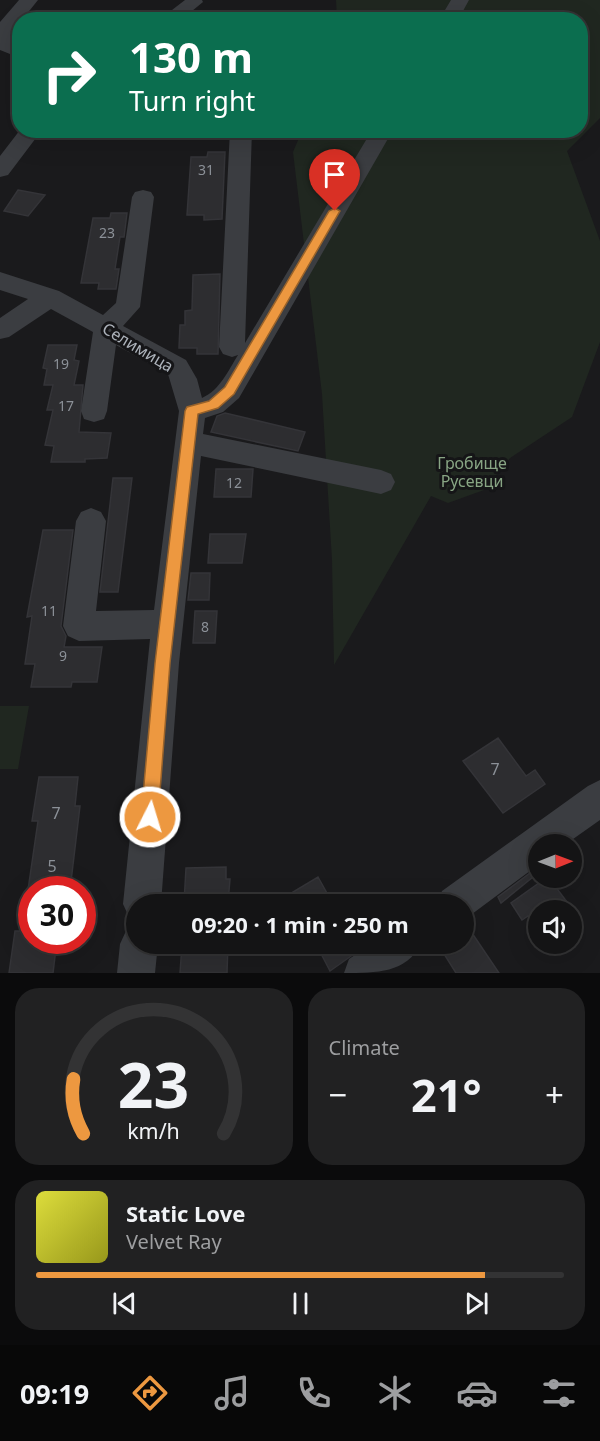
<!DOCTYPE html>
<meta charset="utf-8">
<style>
:root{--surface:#141415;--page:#212122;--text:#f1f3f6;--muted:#9d9ea0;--line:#333334;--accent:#ed9840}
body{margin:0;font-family:"Noto Sans",sans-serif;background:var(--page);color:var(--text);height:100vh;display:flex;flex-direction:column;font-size:22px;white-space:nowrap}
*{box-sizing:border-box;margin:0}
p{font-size:20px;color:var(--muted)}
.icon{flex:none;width:33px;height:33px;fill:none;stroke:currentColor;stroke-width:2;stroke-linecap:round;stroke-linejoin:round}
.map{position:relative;height:973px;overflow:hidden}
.sheet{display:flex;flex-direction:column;gap:15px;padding:15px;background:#0b0b0c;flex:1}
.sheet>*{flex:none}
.top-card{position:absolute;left:12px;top:12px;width:576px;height:126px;border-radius:24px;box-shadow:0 6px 24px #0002,0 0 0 2px var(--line);background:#0b6e4f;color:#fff;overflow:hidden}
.needle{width:39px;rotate:89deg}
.fabs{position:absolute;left:528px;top:834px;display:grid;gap:12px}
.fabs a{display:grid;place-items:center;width:54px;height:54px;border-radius:50%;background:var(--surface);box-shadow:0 6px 24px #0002,0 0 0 2px var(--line);font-size:30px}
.speed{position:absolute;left:18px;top:876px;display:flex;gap:12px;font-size:30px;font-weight:700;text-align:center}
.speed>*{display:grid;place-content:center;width:78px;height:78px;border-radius:50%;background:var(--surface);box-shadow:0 6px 24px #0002,0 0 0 2px var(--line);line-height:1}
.speed .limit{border:9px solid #d22;background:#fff;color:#111}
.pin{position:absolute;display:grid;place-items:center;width:51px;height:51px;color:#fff;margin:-62px -26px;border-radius:50% 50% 50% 0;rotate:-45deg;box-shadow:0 0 6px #0007}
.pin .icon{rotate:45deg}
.me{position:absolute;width:66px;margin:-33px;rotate:5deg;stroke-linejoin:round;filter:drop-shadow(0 0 4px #0008)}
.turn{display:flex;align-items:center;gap:21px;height:126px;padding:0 18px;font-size:27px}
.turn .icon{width:78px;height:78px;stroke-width:2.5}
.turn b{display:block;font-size:42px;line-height:51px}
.big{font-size:45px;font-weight:700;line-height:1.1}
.sheet .widget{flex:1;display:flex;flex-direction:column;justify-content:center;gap:9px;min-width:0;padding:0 21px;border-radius:24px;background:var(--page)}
.sheet .dial{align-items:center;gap:0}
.dial svg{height:156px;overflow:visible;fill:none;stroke:var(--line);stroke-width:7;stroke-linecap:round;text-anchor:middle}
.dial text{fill:var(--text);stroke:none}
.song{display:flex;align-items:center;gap:18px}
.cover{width:72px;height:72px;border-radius:9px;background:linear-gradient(135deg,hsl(60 70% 55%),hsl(60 70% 35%))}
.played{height:6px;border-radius:3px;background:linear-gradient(90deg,var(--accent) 85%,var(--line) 85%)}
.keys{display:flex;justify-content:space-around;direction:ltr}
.heat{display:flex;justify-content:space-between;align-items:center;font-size:33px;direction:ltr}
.sheet .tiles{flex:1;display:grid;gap:15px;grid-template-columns:1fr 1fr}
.widget:last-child{grid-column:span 2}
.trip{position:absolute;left:126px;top:894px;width:348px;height:60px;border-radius:30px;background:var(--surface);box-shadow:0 6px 24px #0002,0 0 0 2px var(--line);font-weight:700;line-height:60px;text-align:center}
.tabs{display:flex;height:96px;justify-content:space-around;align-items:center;background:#080808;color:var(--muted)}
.tabs .icon{width:42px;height:42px}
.tabs .on{color:var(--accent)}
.tabs b{font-size:27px;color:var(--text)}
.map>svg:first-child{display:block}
.green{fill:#202720}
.building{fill:#2d2d30;stroke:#343438;stroke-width:1.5}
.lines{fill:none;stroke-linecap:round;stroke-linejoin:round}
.minor{fill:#3b3d41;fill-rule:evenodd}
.route{fill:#ed9840;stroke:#9a632a;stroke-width:1.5}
.labels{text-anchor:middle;stroke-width:6;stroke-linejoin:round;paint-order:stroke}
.number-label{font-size:14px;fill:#8c9198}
.street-label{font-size:16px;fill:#adb3bb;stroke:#151517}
.park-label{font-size:16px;fill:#88a584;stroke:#151517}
.near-number-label{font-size:16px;fill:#8c9198}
</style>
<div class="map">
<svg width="600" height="973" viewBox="0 0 600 973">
<rect width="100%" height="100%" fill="#1a1a1c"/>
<path class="green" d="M 336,0 L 600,0 L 600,118 L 567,151 L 600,241 L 600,342 L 572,417 L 510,458 L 484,490 L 448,503 L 431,496 L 334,665 L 332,560 L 322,394 L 293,152 L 302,131 L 580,130 L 580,20 L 337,19 Z
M 0,706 L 29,706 L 18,769 L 0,769 Z"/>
<path class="building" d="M 208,152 L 225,152 L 222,219 L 204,220 L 204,215 L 187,215 L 191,157 L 207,157 Z
M 18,190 L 45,195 L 28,216 L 4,211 Z
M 111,213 L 127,213 L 124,237 L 120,237 L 115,269 L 119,269 L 116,289 L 98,289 L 99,283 L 81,283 L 93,218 L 110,218 Z
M 220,274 L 218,354 L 197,354 L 197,348 L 179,348 L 180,325 L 185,325 L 185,311 L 192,310 L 193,275 Z
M 48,345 L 77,345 L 74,360 L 79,361 L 74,385 L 83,385 L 79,432 L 111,433 L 107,458 L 85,459 L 85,462 L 51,462 L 54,446 L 45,445 L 53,410 L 47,410 L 53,385 L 44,385 L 47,369 L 43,368 Z
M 225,413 L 305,432 L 298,451 L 211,432 L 217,416 Z
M 216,469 L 253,469 L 251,497 L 214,497 Z
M 113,478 L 132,478 L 118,592 L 100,592 Z
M 43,530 L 73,530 L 61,626 L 66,636 L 64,647 L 102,647 L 97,682 L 72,682 L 71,687 L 31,687 L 35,664 L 25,664 L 32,616 L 27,617 Z
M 210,534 L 246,534 L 242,563 L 208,563 Z
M 191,573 L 210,573 L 209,600 L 188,600 Z
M 195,611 L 217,611 L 215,643 L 193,643 Z
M 498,738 L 526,776 L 535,770 L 545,784 L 503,813 L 463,761 Z
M 39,777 L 78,777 L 75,806 L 80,806 L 70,890 L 28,890 L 38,821 L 32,821 Z
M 226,867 L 226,879 L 230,879 L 228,903 L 184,903 L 186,868 Z
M 538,867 L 538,873 L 501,903 L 498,897 Z
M 318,877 L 333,904 L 273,904 Z
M 546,878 L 549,878 L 573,910 L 538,910 L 538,931 L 528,916 L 522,920 L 511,903 Z
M 15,931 L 32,931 L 32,940 L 57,940 L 53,973 L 9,973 Z
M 472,933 L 499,973 L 456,973 L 444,954 L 458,944 L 464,944 L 464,939 Z
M 228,944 L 227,973 L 180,973 L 182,945 Z
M 316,944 L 368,944 L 330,971 Z"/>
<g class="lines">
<path class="minor" d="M 19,0 L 38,0 L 22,20 L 20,20 L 13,31 L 16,43 L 20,45 L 20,58 L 0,50 L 0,22 Z
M 185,0 L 202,0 L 203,2 L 181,20 L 159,20 Z
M 451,0 L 469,0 L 458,20 L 439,20 Z
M 20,130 L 42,130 L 8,175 L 0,177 L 0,156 Z
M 230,130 L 252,130 L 245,343 L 372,130 L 393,130 L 239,398 L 223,412 L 205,418 L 203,434 L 381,470 L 391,474 L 395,482 L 391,490 L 381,494 L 201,456 L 179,663 L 161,904 L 136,904 L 136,920 L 129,917 L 123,904 L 150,639 L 79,641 L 68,636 L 63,626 L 76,521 L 81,512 L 91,508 L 101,512 L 106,521 L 96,611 L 154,610 L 179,411 L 168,374 L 116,345 L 107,411 L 104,419 L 94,422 L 84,419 L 81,411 L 93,332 L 51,309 L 9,337 L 0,339 L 0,318 L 28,299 L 0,290 L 0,272 L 59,291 L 103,315 L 116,303 L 132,197 L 135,192 L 143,190 L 151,192 L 154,197 L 140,307 L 123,326 L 186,360 L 197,379 L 202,398 C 220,390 228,371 238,355 L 232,357 L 223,354 L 219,347 Z
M 600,780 L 600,820 L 566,844 L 538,844 L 538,865 L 468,917 L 464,919 L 464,904 L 437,904 L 442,891 L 588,786 Z
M 136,926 L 136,944 L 158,944 L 155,973 L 117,973 L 120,944 L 126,931 Z
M 371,944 L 421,944 C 406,973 377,973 344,973 L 349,959 Z"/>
</g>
<path class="route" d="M 335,208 L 340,211 L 234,394 L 218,408 L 198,414 L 170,663 L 158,817 L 156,823 L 150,825 L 144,823 L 141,817 L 155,663 L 185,411 L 187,407 L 209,401 L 225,387 L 329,211 Z"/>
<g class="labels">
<g class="number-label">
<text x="206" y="175">31</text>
<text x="107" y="238">23</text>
<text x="61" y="369">19</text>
<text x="66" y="411">17</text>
<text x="234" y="488">12</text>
<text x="49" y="616">11</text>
<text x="205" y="632">8</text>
<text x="63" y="661">9</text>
</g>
<g class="street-label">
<text transform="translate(138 347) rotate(31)" y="6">Селимица</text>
</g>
<g class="park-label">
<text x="472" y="469">Гробище<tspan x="472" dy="18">Русевци</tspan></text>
</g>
<g class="near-number-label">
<text x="495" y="775">7</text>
<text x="56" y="819">7</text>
<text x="52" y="872">5</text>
</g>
</g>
</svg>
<div class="fabs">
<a><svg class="needle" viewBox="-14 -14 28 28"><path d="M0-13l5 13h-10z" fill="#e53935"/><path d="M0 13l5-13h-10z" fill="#9d9ea0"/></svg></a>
<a><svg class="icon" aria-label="sound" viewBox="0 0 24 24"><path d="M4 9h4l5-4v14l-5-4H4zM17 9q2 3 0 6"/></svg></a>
</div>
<div class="speed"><div class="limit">30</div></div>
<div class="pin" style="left:335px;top:211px;background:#d93025"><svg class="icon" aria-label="arrive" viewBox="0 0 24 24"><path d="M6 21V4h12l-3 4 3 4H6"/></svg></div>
<svg class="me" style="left:150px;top:817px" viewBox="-20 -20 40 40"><circle r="17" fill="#ed9840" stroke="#fff" stroke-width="3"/><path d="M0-11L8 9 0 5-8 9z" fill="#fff"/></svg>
<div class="trip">09:20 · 1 min · 250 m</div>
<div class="top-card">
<div class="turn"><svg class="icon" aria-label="right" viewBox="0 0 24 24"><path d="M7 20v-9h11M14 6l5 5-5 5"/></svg><div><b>130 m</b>Turn right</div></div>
</div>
</div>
<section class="sheet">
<div class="tiles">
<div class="widget dial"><svg viewBox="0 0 100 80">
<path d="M14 69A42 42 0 1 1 86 69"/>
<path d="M14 69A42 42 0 0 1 9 41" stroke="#ed9840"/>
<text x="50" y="56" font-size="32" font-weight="700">23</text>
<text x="50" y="72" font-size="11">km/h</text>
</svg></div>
<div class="widget"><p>Climate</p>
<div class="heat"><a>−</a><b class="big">21°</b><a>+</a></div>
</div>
<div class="widget">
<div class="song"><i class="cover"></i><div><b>Static Love</b><p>Velvet Ray</p></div></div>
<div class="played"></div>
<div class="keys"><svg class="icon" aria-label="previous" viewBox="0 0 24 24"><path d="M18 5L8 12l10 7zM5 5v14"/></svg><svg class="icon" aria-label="pause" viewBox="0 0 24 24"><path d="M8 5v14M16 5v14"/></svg><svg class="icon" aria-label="next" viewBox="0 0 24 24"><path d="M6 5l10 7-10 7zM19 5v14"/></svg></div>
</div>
</div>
</section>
<nav class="tabs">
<b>09:19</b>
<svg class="icon on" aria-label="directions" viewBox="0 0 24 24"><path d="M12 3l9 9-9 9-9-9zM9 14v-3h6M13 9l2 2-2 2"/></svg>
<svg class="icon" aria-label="music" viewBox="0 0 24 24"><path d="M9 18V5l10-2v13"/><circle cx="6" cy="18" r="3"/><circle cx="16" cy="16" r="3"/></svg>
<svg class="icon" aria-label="phone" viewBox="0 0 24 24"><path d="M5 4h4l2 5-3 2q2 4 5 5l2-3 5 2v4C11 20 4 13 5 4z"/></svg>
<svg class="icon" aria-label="climate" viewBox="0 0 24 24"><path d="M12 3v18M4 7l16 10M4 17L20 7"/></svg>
<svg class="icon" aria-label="car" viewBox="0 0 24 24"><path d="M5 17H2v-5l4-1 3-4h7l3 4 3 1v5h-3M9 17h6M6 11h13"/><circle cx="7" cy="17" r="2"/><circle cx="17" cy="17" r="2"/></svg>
<svg class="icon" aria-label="filters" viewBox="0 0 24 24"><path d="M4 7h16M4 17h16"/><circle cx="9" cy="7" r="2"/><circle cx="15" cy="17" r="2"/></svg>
</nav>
